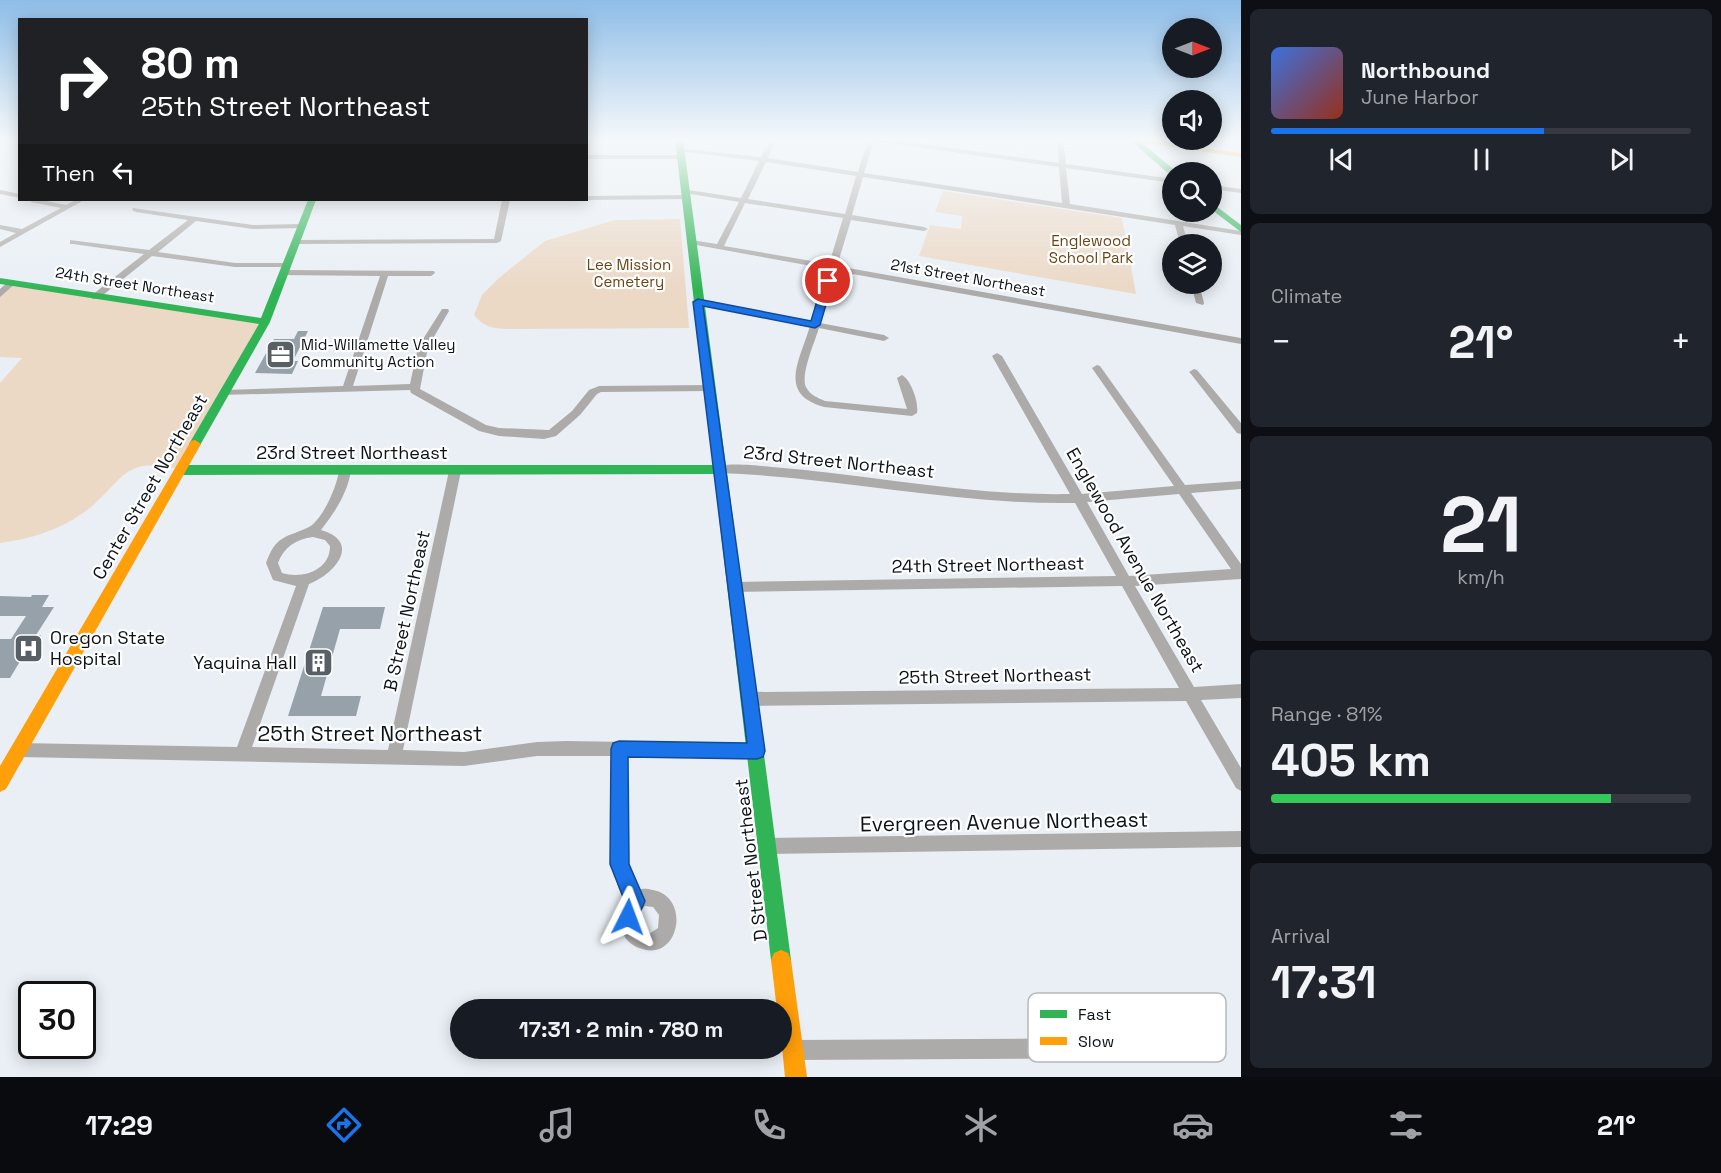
<!DOCTYPE html>
<meta charset="utf-8">
<style>
:root{--surface:#171b24;--page:#20242c;--text:#f1f3f6;--muted:#9ea1a6;--line:#363941;--accent:#1a73e8}
body{margin:0;font-family:"Space Grotesk",sans-serif;background:var(--page);color:var(--text);height:100vh;display:flex;flex-direction:column;font-size:22px;white-space:nowrap}
*{box-sizing:border-box;margin:0}
p{font-size:20px;color:var(--muted)}
.icon{flex:none;width:33px;height:33px;fill:none;stroke:currentColor;stroke-width:2;stroke-linecap:round;stroke-linejoin:round}
.map{position:relative;flex:1;overflow:hidden}
.sheet{display:flex;flex-direction:column;gap:9px;padding:9px;background:#0d0f14;width:480px}
.sheet>*{flex:none}
.hud{position:absolute;left:18px;top:18px;width:570px;height:183px;border-radius:0px;box-shadow:0 3px 15px #0003;background:#202124;color:#fff;overflow:hidden}
.needle{width:39px;rotate:90deg}
.controls{position:absolute;left:1162px;top:18px;display:grid;gap:12px}
.controls a{display:grid;place-items:center;width:60px;height:60px;border-radius:50%;background:var(--surface);box-shadow:0 3px 15px #0003;font-size:30px}
.speed{position:absolute;left:18px;top:981px;display:flex;gap:12px;font-size:30px;font-weight:700;text-align:center}
.speed>*{display:grid;place-content:center;width:78px;height:78px;border-radius:50%;background:var(--surface);box-shadow:0 3px 15px #0003;line-height:1}
.speed .limit{border:3px solid #111;border-radius:9px;background:#fff;color:#111}
.pin{position:absolute;display:grid;place-items:center;width:51px;height:51px;color:#fff;margin:-26px;border:3px solid #fff;border-radius:50%;box-shadow:0 2px 6px #0007}
.me{position:absolute;width:66px;margin:-33px;rotate:3deg;stroke-linejoin:round;filter:drop-shadow(0 0 4px #0008)}
.turn{display:flex;align-items:center;gap:21px;height:126px;padding:0 24px;font-size:27px}
.turn .icon{width:78px;height:78px;stroke-width:2.5}
.turn b{display:block;font-size:42px;line-height:51px}
.then{display:flex;align-items:center;height:57px;padding:0 24px;background:#0003;gap:12px;font-size:22px}
.big{font-size:45px;font-weight:800;line-height:1.1}
.sheet .tile{flex:1;display:flex;flex-direction:column;justify-content:center;gap:9px;min-width:0;padding:0 21px;border-radius:9px;background:var(--page)}
.sheet .dial{align-items:center;gap:0}
.dial b{font-size:78px;line-height:1}
.song{display:flex;align-items:center;gap:18px}
.cover{width:72px;height:72px;border-radius:9px;background:linear-gradient(135deg,hsl(220 70% 55%),hsl(10 70% 35%))}
.played{height:6px;border-radius:3px;background:linear-gradient(90deg,var(--accent) 65%,var(--line) 65%)}
.keys{display:flex;justify-content:space-around;direction:ltr}
.heat{display:flex;justify-content:space-between;align-items:center;font-size:33px;direction:ltr}
.charge{height:9px;border-radius:4px;background:linear-gradient(90deg,#34c759 81%,var(--line) 0)}
.trip{position:absolute;left:450px;top:999px;width:342px;height:60px;border-radius:30px;background:var(--surface);box-shadow:0 3px 15px #0003;font-weight:800;line-height:60px;text-align:center}
.menu{display:flex;height:96px;justify-content:space-around;align-items:center;background:#090b0e;color:var(--muted)}
.menu .icon{width:42px;height:42px}
.menu .current{color:var(--accent)}
.menu b{font-size:27px;color:var(--text)}
main{display:flex;flex:1;min-height:0}
.map>svg:first-child{display:block}
.green{fill:#ebd8c5}
.building{fill:#96a1aa}
.lines{fill:none;stroke-linecap:round;stroke-linejoin:round}
.street{fill:#adaba9;fill-rule:evenodd}
.fast{fill:#30b455;fill-rule:evenodd}
.slow{fill:#ff9f0a;fill-rule:evenodd}
.route{fill:#1a73e8;stroke:#114b97;stroke-width:1.5}
.labels{text-anchor:middle;stroke-width:4.5;stroke-linejoin:round;paint-order:stroke}
.far-park-label{font-size:15px;fill:#6b4412;stroke:#fff}
.far-street-label{font-size:15px;fill:#0a1218;stroke:#fff}
.far-poi-label{font-size:15px;fill:#0a1218;stroke:#fff;text-anchor:start}
.street-label{font-size:18px;fill:#0a1218;stroke:#fff}
.poi-label{font-size:18px;fill:#0a1218;stroke:#fff;text-anchor:start}
.near-street-label{font-size:21px;fill:#0a1218;stroke:#fff}
.key{fill:#fff;stroke:#b6b8ba;stroke-width:1.5}
.key-label{font-size:16px;fill:#0a1218}
</style>
<main>
<div class="map">
<svg width="1241" height="1077" viewBox="0 0 1241 1077">
<rect width="100%" height="100%" fill="#e9eff5"/>
<path class="green" d="M 943,191 L 1122,218 L 1136,294 L 919,256 L 930,225 L 961,229 L 962,216 L 935,212 Z
M 680,219 L 689,328 L 505,329 C 490,328 484,326 474,315 L 482,295 L 500,277 L 545,241 L 615,220 Z
M 12,283 L 265,322 L 181,470 C 120,453 123,485 83,513 C 58,531 29,539 0,543 L 0,383 L 22,358 L 0,357 L 0,294 Z"/>
<path class="building" d="M 298,331 L 308,331 L 293,361 L 298,361 L 292,374 L 255,373 L 274,339 L 294,339 Z
M 32,595 L 49,595 L 42,607 L 54,607 L 36,635 L 41,635 L 33,648 L 28,648 L 10,678 L 0,678 L 0,639 L 11,639 L 26,616 L 0,616 L 0,596 L 31,597 Z
M 323,607 L 385,607 L 380,629 L 340,629 L 321,696 L 361,696 L 356,716 L 288,716 Z"/>
<g class="lines">
<path class="street" d="M 0,139 L 9,139 L 0,144 Z
M 771,139 L 777,139 L 768,158 L 858,172 L 868,139 L 887,139 L 1059,163 L 1057,139 L 1063,139 L 1066,164 L 1173,179 L 1173,183 L 1066,168 L 1070,204 L 1241,231 L 1241,235 L 1183,226 L 1188,244 L 1180,244 L 1175,225 L 863,177 L 852,215 L 924,227 L 928,229 L 924,231 L 851,220 L 837,266 L 1241,338 L 1241,344 L 836,271 L 820,323 L 884,335 L 889,338 L 884,341 L 819,328 C 815,341 800,376 806,387 C 810,395 818,398 825,401 L 907,409 L 897,378 L 902,375 C 911,380 919,402 917,413 L 912,416 L 824,407 C 777,394 800,360 810,326 L 698,305 L 694,302 L 698,299 L 812,321 L 828,269 L 691,244 L 687,242 L 691,240 L 717,244 L 739,202 L 685,193 L 682,193 L 682,189 L 741,198 L 759,161 L 679,151 L 677,150 L 677,148 L 761,157 ZM 874,141 L 1059,167 L 1062,203 L 864,173 ZM 766,162 L 856,176 L 845,214 L 748,199 ZM 745,203 L 843,218 L 829,264 L 724,246 Z
M 586,155 L 680,155 L 683,157 L 680,159 L 586,159 Z
M 1212,185 L 1241,189 L 1241,193 L 1212,189 Z
M 0,190 L 20,194 L 20,198 L 0,194 Z
M 689,195 L 690,197 L 686,199 L 586,200 L 583,200 L 586,200 L 586,196 Z
M 31,200 L 42,200 L 66,205 L 76,200 L 84,200 L 0,247 L 0,242 L 16,233 L 0,229 L 0,225 L 22,229 L 61,208 L 31,202 Z
M 502,200 L 510,200 L 501,241 L 497,243 L 295,244 L 291,242 L 295,240 L 494,239 Z
M 133,208 L 253,225 L 302,224 L 306,226 L 302,228 L 253,229 L 196,221 L 158,252 L 235,263 L 286,263 L 290,265 L 286,267 L 235,267 L 152,256 L 98,299 L 92,299 L 92,295 L 144,254 L 73,244 L 70,244 L 70,240 L 149,250 L 188,220 L 136,212 L 132,210 Z
M 283,270 L 434,271 L 435,273 L 431,276 L 388,276 L 353,386 L 410,384 L 418,347 L 442,309 L 448,309 L 449,311 L 428,347 L 420,389 L 486,425 L 499,428 L 549,430 L 572,411 L 589,390 L 599,386 L 709,385 L 714,388 L 709,391 L 601,392 L 597,394 L 580,415 L 556,436 L 544,439 L 499,436 L 479,431 L 411,393 L 410,390 L 221,395 L 221,391 L 225,390 L 343,386 L 380,276 L 280,275 L 280,271 Z
M 9,281 L 16,283 L 0,297 L 0,289 Z
M 1191,284 L 1199,284 L 1204,303 L 1203,305 L 1196,303 Z
M 997,353 L 1002,356 L 1082,494 L 1174,486 L 1092,368 L 1097,365 L 1100,366 L 1185,485 L 1241,481 L 1241,489 L 1191,493 L 1241,564 L 1241,579 L 1135,586 L 1194,687 L 1241,684 L 1241,698 L 1201,700 L 1241,768 L 1241,791 L 1236,788 L 1186,701 L 750,706 L 745,704 L 743,699 L 745,694 L 750,692 L 1179,688 L 1122,586 L 734,592 L 730,591 L 728,587 L 730,583 L 734,582 L 1116,576 L 1075,503 C 956,505 838,477 719,473 L 713,469 C 720,461 760,466 772,467 C 871,475 970,496 1070,494 L 992,356 ZM 1179,494 L 1231,569 L 1129,576 L 1087,502 Z
M 1194,369 L 1197,370 L 1241,423 L 1241,434 L 1237,433 L 1191,374 L 1189,372 Z
M 345,467 L 351,471 C 347,494 335,512 321,530 C 362,542 335,574 309,584 L 252,747 L 388,750 L 449,471 L 451,468 L 459,468 L 461,471 L 403,750 L 464,752 L 537,742 L 566,741 L 757,744 L 762,746 L 764,751 L 762,756 L 757,758 L 626,756 L 627,864 L 632,879 L 639,890 C 644,888 647,889 653,890 C 692,897 679,964 639,948 C 629,944 624,938 621,928 C 618,919 622,909 627,901 L 619,889 L 611,864 L 612,756 L 537,756 L 464,766 L 19,757 L 14,755 L 12,750 L 14,745 L 19,743 L 237,747 L 296,586 L 273,580 L 266,563 C 276,536 284,538 307,528 C 322,522 337,486 339,471 ZM 313,537 L 325,540 L 330,546 C 330,571 302,579 282,573 L 278,563 C 284,547 296,539 313,537 ZM 645,906 L 653,907 L 659,915 L 658,928 L 649,934 C 633,928 635,916 645,906 Z
M 1241,831 L 1241,847 L 767,854 L 761,852 L 759,846 L 761,840 L 767,838 Z
M 1156,1038 L 1163,1041 L 1166,1048 L 1163,1055 L 1156,1058 L 793,1060 L 786,1057 L 783,1050 L 786,1043 L 793,1040 Z"/>
<path class="fast" d="M 675,139 L 683,139 L 791,960 L 788,967 L 781,970 L 774,967 L 771,960 L 714,474 L 181,475 L 175,470 L 181,465 L 713,465 Z
M 1129,139 L 1137,139 L 1177,172 L 1170,175 Z
M 308,200 L 316,200 L 270,322 L 199,447 L 195,448 L 189,444 L 259,324 L 0,284 L 0,278 L 261,318 Z
M 1212,203 L 1241,225 L 1241,232 L 1212,210 Z"/>
<path class="slow" d="M 1118,139 L 1138,139 L 1241,153 L 1241,157 Z
M 195,440 L 201,444 L 6,789 L 0,792 L 0,766 L 191,441 Z
M 781,950 L 788,953 L 791,960 L 807,1077 L 785,1077 L 782,1047 L 782,1010 L 777,1010 L 771,960 L 774,953 Z"/>
</g>
<linearGradient id="sky" x2="0" y2="1"><stop stop-color="#8ebde7"/><stop offset="0.48" stop-color="#f5f8fa"/><stop offset="1" stop-color="#f5f8fa" stop-opacity="0"/></linearGradient>
<rect width="1241" height="290" fill="url(#sky)"/>
<path class="route" d="M 828,278 L 833,281 L 820,325 L 815,328 L 703,306 L 765,751 L 763,757 L 757,759 L 628,757 L 629,864 L 645,901 L 635,924 L 628,927 L 621,924 L 618,917 L 625,902 L 610,864 L 611,749 L 613,743 L 619,741 L 747,743 L 693,302 L 698,299 L 811,321 L 823,281 Z"/>
<defs>
<symbol id="office-square" viewBox="-11 -11 22 22"><rect x="-9" y="-9" width="18" height="18" rx="4" fill="#585f65" stroke="#fff"/><path d="M-6-3h4V-5.5h4V-3h4V5H-6ZM-1-4.5V-3h2v-1.5ZM-6 0V1H6V0Z" fill="#fff"/></symbol>
<symbol id="hospital-square" viewBox="-11 -11 22 22"><rect x="-9" y="-9" width="18" height="18" rx="4" fill="#585f65" stroke="#fff"/><path d="M-5-5h3v3.5h4V-5h3V5h-3V1.5h-4V5h-3Z" fill="#fff"/></symbol>
<symbol id="building-square" viewBox="-11 -11 22 22"><rect x="-9" y="-9" width="18" height="18" rx="4" fill="#585f65" stroke="#fff"/><path d="M-4-6H4V6H1V3H-1V6H-4ZM-2.5-4.3h1.7v1.8h-1.7ZM.8-4.3h1.7v1.8H.8ZM-2.5-1h1.7V.8h-1.7ZM.8-1h1.7V.8H.8Z" fill="#fff"/></symbol>
</defs>
<g fill-rule="evenodd">
<use href="#office-square" x="264" y="338" width="33" height="33"/>
<use href="#hospital-square" x="12" y="632" width="33" height="33"/>
<use href="#building-square" x="302" y="646" width="33" height="33"/>
</g>
<g class="labels">
<g class="far-park-label">
<text x="1091" y="246">Englewood<tspan x="1091" dy="17">School Park</tspan></text>
<text x="629" y="270">Lee Mission<tspan x="629" dy="17">Cemetery</tspan></text>
</g>
<g class="far-street-label">
<text transform="translate(968 278) rotate(10)" y="5">21st Street Northeast</text>
<text transform="translate(135 285) rotate(9)" y="5">24th Street Northeast</text>
</g>
<g class="far-poi-label">
<text x="301" y="350">Mid-Willamette Valley<tspan x="301" dy="17">Community Action</tspan></text>
</g>
<g class="street-label">
<text x="352" y="459">23rd Street Northeast</text>
<text transform="translate(839 462) rotate(6)" y="6">23rd Street Northeast</text>
<text transform="translate(150 487) rotate(-60)" y="6">Center Street Northeast</text>
<text transform="translate(1135 560) rotate(60)" y="6">Englewood Avenue Northeast</text>
<text transform="translate(988 565) rotate(-1)" y="6">24th Street Northeast</text>
<text transform="translate(407 611) rotate(-78)" y="6">B Street Northeast</text>
<text transform="translate(995 676) rotate(-1)" y="6">25th Street Northeast</text>
<text transform="translate(751 860) rotate(-97)" y="6">D Street Northeast</text>
</g>
<g class="poi-label">
<text x="50" y="644">Oregon State<tspan x="50" dy="21">Hospital</tspan></text>
<text x="297" y="669" text-anchor="end">Yaquina Hall</text>
</g>
<g class="near-street-label">
<text x="370" y="741">25th Street Northeast</text>
<text transform="translate(1004 822) rotate(-1)" y="7">Evergreen Avenue Northeast</text>
</g>
</g>
<rect x="1028" y="993" width="198" height="69" rx="9" class="key"/>
<rect x="1040" y="1010" width="27" height="8" fill="#30b455"/>
<rect x="1040" y="1037" width="27" height="8" fill="#ff9f0a"/>
<g class="key-label">
<text x="1078" y="1020">Fast</text>
<text x="1078" y="1047">Slow</text>
</g>
</svg>
<div class="controls">
<a><svg class="needle" viewBox="-14 -14 28 28"><path d="M0-13l5 13h-10z" fill="#e53935"/><path d="M0 13l5-13h-10z" fill="#9ea1a6"/></svg></a>
<a><svg class="icon" aria-label="sound" viewBox="0 0 24 24"><path d="M4 9h4l5-4v14l-5-4H4zM17 9q2 3 0 6"/></svg></a>
<a><svg class="icon" aria-label="search" viewBox="0 0 24 24"><circle cx="10" cy="10" r="6"/><path d="M15 15l6 6"/></svg></a>
<a><svg class="icon" aria-label="layers" viewBox="0 0 24 24"><path d="M12 4l9 5-9 5-9-5zM3 14l9 5 9-5"/></svg></a>
</div>
<div class="speed"><div class="limit">30</div></div>
<div class="pin" style="left:828px;top:281px;background:#d93025"><svg class="icon" aria-label="arrive" viewBox="0 0 24 24"><path d="M6 21V4h12l-3 4 3 4H6"/></svg></div>
<svg class="me" style="left:628px;top:917px" viewBox="-20 -20 40 40"><path d="M0-17L14 15 0 8-14 15z" fill="#1a73e8" stroke="#fff" stroke-width="4"/></svg>
<div class="trip">17:31 · 2 min · 780 m</div>
<div class="hud">
<div class="turn"><svg class="icon" aria-label="right" viewBox="0 0 24 24"><path d="M7 20v-9h11M14 6l5 5-5 5"/></svg><div><b>80 m</b>25th Street Northeast</div></div>
<div class="then">Then<svg class="icon" aria-label="left" viewBox="0 0 24 24"><path d="M17 20v-9H6M10 6l-5 5 5 5"/></svg></div>
</div>
</div>
<section class="sheet">
<div class="tile">
<div class="song"><i class="cover"></i><div><b>Northbound</b><p>June Harbor</p></div></div>
<div class="played"></div>
<div class="keys"><svg class="icon" aria-label="previous" viewBox="0 0 24 24"><path d="M18 5L8 12l10 7zM5 5v14"/></svg><svg class="icon" aria-label="pause" viewBox="0 0 24 24"><path d="M8 5v14M16 5v14"/></svg><svg class="icon" aria-label="next" viewBox="0 0 24 24"><path d="M6 5l10 7-10 7zM19 5v14"/></svg></div>
</div>
<div class="tile"><p>Climate</p>
<div class="heat"><a>−</a><b class="big">21°</b><a>+</a></div>
</div>
<div class="tile dial"><b>21</b><p>km/h</p></div>
<div class="tile"><p>Range · 81%</p><b class="big">405 km</b><div class="charge"></div></div>
<div class="tile"><p>Arrival</p><b class="big">17:31</b></div>
</section>
</main>
<nav class="menu">
<b>17:29</b>
<svg class="icon current" aria-label="directions" viewBox="0 0 24 24"><path d="M12 3l9 9-9 9-9-9zM9 14v-3h6M13 9l2 2-2 2"/></svg>
<svg class="icon" aria-label="music" viewBox="0 0 24 24"><path d="M9 18V5l10-2v13"/><circle cx="6" cy="18" r="3"/><circle cx="16" cy="16" r="3"/></svg>
<svg class="icon" aria-label="phone" viewBox="0 0 24 24"><path d="M5 4h4l2 5-3 2q2 4 5 5l2-3 5 2v4C11 20 4 13 5 4z"/></svg>
<svg class="icon" aria-label="climate" viewBox="0 0 24 24"><path d="M12 3v18M4 7l16 10M4 17L20 7"/></svg>
<svg class="icon" aria-label="car" viewBox="0 0 24 24"><path d="M5 17H2v-5l4-1 3-4h7l3 4 3 1v5h-3M9 17h6M6 11h13"/><circle cx="7" cy="17" r="2"/><circle cx="17" cy="17" r="2"/></svg>
<svg class="icon" aria-label="filters" viewBox="0 0 24 24"><path d="M4 7h16M4 17h16"/><circle cx="9" cy="7" r="2"/><circle cx="15" cy="17" r="2"/></svg>
<b>21°</b>
</nav>
